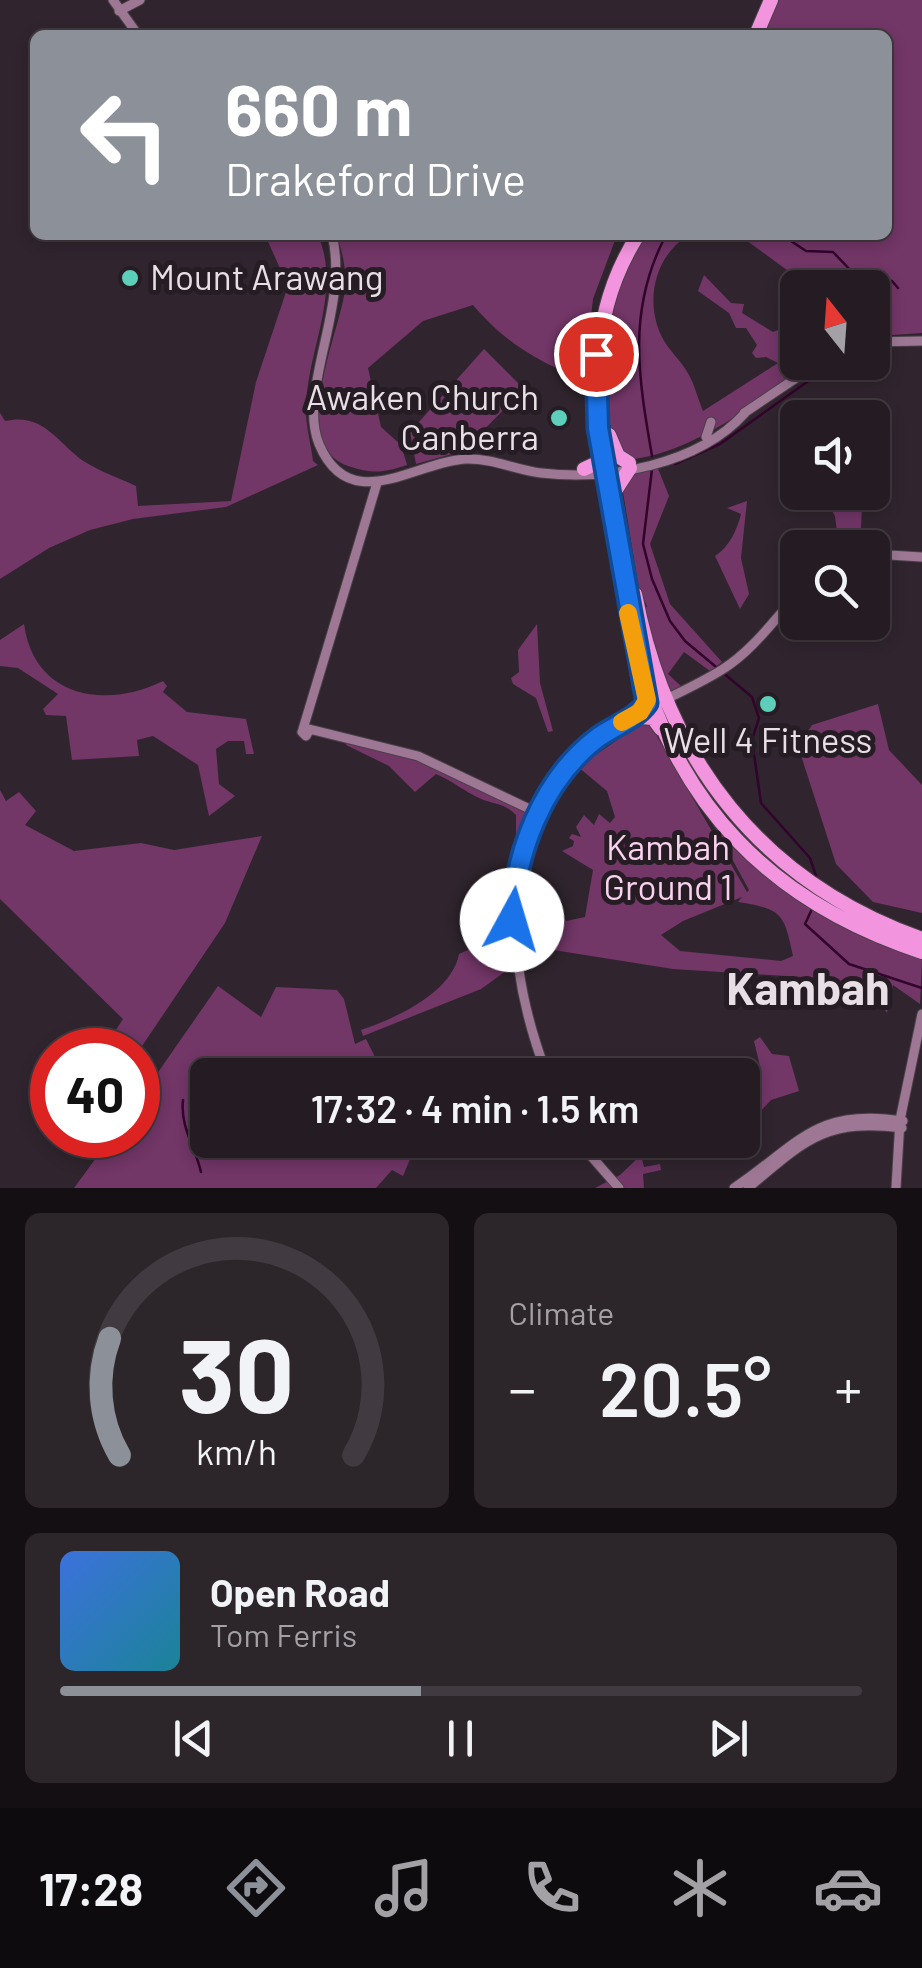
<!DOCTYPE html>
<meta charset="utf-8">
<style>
:root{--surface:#241c22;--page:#2c252a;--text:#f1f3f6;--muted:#a3a1a5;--line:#413a40;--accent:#8c9099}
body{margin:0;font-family:Barlow,sans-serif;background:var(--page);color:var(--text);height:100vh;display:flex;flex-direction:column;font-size:38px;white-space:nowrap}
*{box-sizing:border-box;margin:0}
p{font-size:32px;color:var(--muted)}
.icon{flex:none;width:55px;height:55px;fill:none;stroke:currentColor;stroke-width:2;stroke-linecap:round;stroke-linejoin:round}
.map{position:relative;height:1188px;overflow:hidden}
.details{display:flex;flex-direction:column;gap:25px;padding:25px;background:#140f13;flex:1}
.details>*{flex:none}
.hud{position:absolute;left:30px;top:30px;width:862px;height:210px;border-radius:15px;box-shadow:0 5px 15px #0003,0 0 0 2px var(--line);background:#8c9099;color:#fff;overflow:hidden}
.needle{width:65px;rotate:343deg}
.controls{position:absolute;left:780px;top:270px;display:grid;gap:20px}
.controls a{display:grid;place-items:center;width:110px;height:110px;border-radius:15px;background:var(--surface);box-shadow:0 5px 15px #0003,0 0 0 2px var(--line);font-size:50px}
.speed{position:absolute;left:30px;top:1028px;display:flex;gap:20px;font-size:50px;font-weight:700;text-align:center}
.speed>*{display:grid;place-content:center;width:130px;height:130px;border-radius:50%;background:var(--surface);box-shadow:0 5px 15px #0003,0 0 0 2px var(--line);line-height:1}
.speed .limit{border:15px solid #d22;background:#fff;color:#111}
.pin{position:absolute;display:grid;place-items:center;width:85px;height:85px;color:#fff;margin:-42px;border:5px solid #fff;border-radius:50%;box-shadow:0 2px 10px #0007}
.me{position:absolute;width:110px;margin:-55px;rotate:6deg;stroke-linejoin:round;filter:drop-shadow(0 0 8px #0008)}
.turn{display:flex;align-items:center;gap:35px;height:210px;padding:0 30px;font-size:45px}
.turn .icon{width:130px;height:130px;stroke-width:2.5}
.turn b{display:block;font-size:70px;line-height:85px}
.big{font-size:75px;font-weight:600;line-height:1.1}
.details .tile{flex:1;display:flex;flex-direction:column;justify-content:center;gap:15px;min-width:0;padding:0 35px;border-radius:15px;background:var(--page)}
.details .dial{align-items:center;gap:0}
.dial svg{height:260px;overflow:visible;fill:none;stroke:var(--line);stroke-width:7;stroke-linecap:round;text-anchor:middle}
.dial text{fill:var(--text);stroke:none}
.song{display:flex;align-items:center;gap:30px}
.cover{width:120px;height:120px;border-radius:15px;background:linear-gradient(135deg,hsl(220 70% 55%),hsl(190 70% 35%))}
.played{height:10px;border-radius:5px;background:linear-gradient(90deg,var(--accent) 45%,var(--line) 45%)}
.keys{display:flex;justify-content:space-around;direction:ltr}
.heat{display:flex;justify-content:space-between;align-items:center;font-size:55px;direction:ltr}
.details .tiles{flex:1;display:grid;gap:25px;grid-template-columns:1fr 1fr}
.tile:last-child{grid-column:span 2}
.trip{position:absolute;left:190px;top:1058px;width:570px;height:100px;border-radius:15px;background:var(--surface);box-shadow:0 5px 15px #0003,0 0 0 2px var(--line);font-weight:600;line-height:100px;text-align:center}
.menu{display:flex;height:160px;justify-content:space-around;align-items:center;background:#0e0b0e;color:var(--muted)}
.menu .icon{width:70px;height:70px}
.menu .selected{color:var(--accent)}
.menu b{font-size:45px;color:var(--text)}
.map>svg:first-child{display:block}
.green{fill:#723667;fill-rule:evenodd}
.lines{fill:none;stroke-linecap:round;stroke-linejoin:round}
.stream{stroke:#32032b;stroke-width:2.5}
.secondary-casing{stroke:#4a4048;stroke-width:11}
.highway-casing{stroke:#4a4048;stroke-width:16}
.secondary{stroke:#9d7794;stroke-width:9}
.highway{stroke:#f294de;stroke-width:14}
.route-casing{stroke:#114b97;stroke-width:25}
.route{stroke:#1a73e8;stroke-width:18}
.slow{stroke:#f59e0b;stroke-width:18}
.poi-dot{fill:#5dceb9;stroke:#261c24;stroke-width:4}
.labels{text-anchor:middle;stroke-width:10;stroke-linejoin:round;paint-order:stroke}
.poi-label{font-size:35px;fill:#e7dfe5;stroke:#261c24;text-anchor:start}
.park-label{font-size:35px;fill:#f9d2ef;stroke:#261c24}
.district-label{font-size:45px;font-weight:bold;fill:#e7dfe5;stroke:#261c24}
</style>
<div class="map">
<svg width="922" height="1188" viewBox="0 0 922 1188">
<rect width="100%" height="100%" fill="#30252e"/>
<path class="green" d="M 776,0 L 922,0 L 922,333 L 878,336 L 872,288 L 798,278 L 739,235 L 888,235 L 888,35 L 761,35 Z
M 265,235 L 318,235 C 342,292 308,348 306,406 C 305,424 311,443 313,461 L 318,465 L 226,507 L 133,519 L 90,530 L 49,548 L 0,579 L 0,413 L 5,421 C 44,412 57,443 85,462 C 101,472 119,478 136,486 L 138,506 L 231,501 L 256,382 L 288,286 Z
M 337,235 L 617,235 L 593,299 L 584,380 C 539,362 505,343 473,305 L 423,321 L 368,368 L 381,427 L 401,445 L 407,465 C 383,473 373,474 348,466 C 289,446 337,337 344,296 C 348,275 343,255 337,235 Z
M 646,235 L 689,235 C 655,255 644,301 662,337 C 668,350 682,361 689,375 C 695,386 698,399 703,411 L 778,363 L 766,357 L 756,358 L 752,353 L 757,345 L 746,328 L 736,328 L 729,313 L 698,291 L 704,275 L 731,303 L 744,304 L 742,313 L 773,332 L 783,328 L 783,337 L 797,342 L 798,362 L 815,363 C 759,399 697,453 627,460 C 583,398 608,293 646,235 Z
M 484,349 L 524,389 L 463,451 L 416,464 L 410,432 Z
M 657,466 L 669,496 L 650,544 L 670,604 L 722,662 L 710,671 L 684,652 L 668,674 L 681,686 L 675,693 L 669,689 L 643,613 L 647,606 L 639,590 L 622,486 L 624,475 Z
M 837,498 L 862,506 L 860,547 L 839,547 L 835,516 L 828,504 Z
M 747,501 L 741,558 L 749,594 L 740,609 L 715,556 C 729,547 737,530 741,514 L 727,508 Z
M 24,624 C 34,697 104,710 163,681 L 167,686 L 163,692 L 187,712 L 246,719 L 254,754 L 246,754 L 244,741 L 228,741 L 216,749 L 219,784 L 235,796 L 209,816 L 198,765 L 153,736 L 137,740 L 139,756 L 72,760 L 66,716 L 46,715 L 43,709 L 58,694 L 18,668 L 0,666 L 0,640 Z
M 537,624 L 540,683 L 553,731 L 548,732 L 536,698 L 513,684 L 511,678 L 519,672 L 518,650 Z
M 878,704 L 889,750 L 922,785 L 922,913 L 873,902 L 836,864 L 798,746 L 812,725 Z
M 642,723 L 650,724 L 747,892 L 749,890 L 706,811 L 750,862 L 804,905 L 922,960 L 920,1004 L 893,985 L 887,1013 L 881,1004 L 833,979 L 673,969 L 547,949 L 534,951 L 481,989 L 363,1036 L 361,1030 C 394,1019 452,993 459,954 L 477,946 L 481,930 L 482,952 L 542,942 L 536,918 L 518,924 L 518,910 L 561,914 L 566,921 L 585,917 L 593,870 L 562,851 L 573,846 L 574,841 L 569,838 L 572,834 L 581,837 L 576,827 L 584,815 L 594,825 L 599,814 L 610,823 L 615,817 L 607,791 L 578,767 ZM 742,897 L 738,902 C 782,909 784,913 793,956 L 781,961 L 680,951 L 661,935 L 683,921 Z
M 347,739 L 418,757 L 532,814 L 523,837 L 516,837 L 516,815 C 503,802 494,805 479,798 C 466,792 452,781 436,774 L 415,792 L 389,766 L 346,745 Z
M 0,790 L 6,801 L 19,792 L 36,811 L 25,825 L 74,851 L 141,843 L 174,850 L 262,836 L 225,923 L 138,1052 L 103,1050 L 123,1019 L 0,899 Z
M 218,986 L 261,1017 L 276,987 L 337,990 L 344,999 L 355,1044 L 366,1039 L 384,1075 L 208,1075 L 208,1140 L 418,1140 L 403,1176 L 392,1170 L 376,1188 L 74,1188 L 113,1135 L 138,1135 L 138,1101 Z
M 760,1037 L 772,1054 L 789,1056 L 799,1091 L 771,1100 L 757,1115 L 743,1101 L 742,1086 L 756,1089 L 762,1075 L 754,1041 Z
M 641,1155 L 644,1167 L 660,1164 L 661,1170 L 643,1174 L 644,1188 L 595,1188 L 620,1175 Z"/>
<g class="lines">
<path class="stream" d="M 782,235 L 806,251 L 833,252 L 858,278 L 892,281 L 898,288
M 652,456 C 638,375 627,309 666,235
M 675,464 L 720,444 L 835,362
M 652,469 L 643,544 L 652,579 L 670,621 L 685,641 L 752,697 L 759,718 L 752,740 L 761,803 L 810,858 L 816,876
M 812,909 L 805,924 L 849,964 L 922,988
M 183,1100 C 180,1127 195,1146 201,1172"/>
<defs>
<path id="secondary" d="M 113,0 L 138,35
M 119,11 L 140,0
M 332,235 C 350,307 297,390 319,444 C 350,518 416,461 466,459 C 492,458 516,470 541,473 C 608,481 698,465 745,413
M 872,342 L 922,341
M 744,413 L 820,362
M 706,437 L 711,422
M 872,554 L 922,557
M 305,728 L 309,731 L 306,736 L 302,732 Z
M 303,729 L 377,483
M 309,729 L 418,756 L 538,813
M 547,1075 C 504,962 490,814 602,734 C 639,708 684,694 723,669 C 752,651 774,620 798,594
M 577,1140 L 619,1188
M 734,1188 C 799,1144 816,1107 903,1121
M 748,1188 C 804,1141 825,1118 902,1128
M 896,1188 L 900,1120 L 922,1014"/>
<path id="highway" d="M 756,35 L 771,0
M 638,235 C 583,321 595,409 611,506 C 619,553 624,601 635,647 C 675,804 770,902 922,952
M 609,435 L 618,456 L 629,463
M 584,469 L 597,463 L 602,449
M 617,488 L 630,468
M 635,594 C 667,760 761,882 922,939
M 640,717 L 653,718 L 661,729"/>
</defs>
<use href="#secondary" class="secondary-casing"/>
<use href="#highway" class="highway-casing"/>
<use href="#secondary" class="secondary"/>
<use href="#highway" class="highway"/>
</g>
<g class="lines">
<defs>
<path id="route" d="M 512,920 C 515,853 542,781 596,739 C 611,727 635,720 647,703 L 598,428 L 596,354"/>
</defs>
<use href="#route" class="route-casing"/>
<use href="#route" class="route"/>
<path class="slow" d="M 622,722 L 640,712 L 647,700 L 628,613"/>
</g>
<g class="poi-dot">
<circle cx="130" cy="278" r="10"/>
<circle cx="559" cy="418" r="10"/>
<circle cx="768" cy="704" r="10"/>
</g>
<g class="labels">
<g class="poi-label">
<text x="150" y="290">Mount Arawang</text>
<text x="539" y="410" text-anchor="end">Awaken Church<tspan x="539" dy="40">Canberra</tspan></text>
<text x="768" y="753" text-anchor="middle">Well 4 Fitness</text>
</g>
<g class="park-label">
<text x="668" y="860">Kambah<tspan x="668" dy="40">Ground 1</tspan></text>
</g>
<g class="district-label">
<text x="808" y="1005">Kambah</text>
</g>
</g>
</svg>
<div class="controls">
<a><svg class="needle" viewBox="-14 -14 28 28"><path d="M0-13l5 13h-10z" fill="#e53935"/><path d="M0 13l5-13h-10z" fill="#a3a1a5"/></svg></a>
<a><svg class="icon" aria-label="sound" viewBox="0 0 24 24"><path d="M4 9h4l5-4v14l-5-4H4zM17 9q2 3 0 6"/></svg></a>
<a><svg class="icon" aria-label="search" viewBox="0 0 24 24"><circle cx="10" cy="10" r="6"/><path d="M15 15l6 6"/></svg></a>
</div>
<div class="speed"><div class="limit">40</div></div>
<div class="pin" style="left:596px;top:354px;background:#d93025"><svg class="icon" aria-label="arrive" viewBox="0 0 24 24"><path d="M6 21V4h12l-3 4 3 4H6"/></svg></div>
<svg class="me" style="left:512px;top:920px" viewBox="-20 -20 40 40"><circle r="19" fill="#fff"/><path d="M0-13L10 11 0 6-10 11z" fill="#1a73e8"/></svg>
<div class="trip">17:32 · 4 min · 1.5 km</div>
<div class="hud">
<div class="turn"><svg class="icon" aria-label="left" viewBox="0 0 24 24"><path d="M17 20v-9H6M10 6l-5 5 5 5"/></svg><div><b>660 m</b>Drakeford Drive</div></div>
</div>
</div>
<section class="details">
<div class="tiles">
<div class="tile dial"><svg viewBox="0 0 100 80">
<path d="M14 69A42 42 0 1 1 86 69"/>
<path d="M14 69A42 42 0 0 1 11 33" stroke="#8c9099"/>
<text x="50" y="56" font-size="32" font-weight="700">30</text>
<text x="50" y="72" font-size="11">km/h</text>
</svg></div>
<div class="tile"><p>Climate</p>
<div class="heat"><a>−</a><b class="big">20.5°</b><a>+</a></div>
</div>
<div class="tile">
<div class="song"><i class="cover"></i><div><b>Open Road</b><p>Tom Ferris</p></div></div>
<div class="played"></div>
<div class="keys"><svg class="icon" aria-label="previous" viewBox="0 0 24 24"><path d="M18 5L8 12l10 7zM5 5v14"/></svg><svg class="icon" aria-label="pause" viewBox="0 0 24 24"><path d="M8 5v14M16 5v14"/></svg><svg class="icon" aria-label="next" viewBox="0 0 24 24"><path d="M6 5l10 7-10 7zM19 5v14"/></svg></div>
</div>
</div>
</section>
<nav class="menu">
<b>17:28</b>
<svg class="icon selected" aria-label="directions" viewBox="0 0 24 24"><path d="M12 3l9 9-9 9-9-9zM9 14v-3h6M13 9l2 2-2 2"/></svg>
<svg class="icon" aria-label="music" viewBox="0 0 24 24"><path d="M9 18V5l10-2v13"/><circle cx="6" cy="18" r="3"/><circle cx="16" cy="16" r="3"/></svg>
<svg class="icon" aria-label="phone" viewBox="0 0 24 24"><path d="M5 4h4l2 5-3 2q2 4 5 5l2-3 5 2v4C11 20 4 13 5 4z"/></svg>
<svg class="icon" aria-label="climate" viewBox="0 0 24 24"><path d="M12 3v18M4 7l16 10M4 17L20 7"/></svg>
<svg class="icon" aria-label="car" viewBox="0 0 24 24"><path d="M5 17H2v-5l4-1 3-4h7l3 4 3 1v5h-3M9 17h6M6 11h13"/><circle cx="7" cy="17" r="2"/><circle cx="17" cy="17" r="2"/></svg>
</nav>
